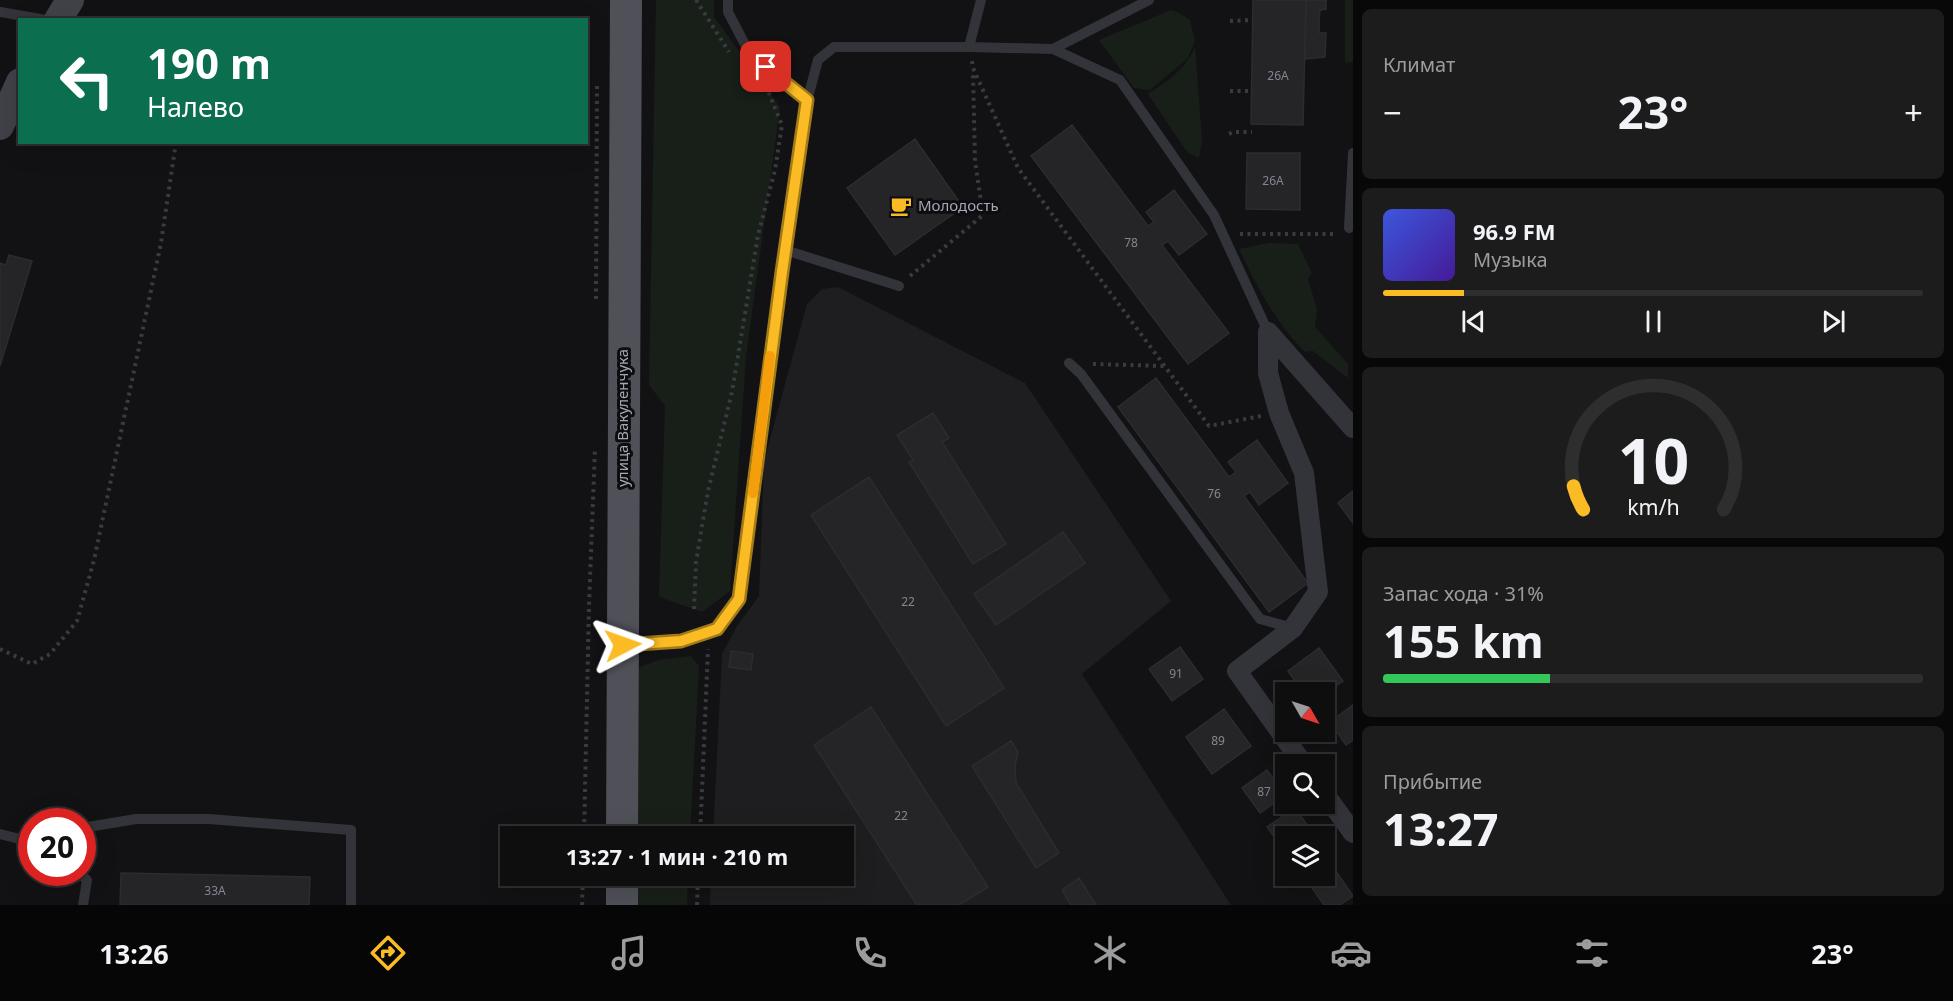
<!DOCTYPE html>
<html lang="ru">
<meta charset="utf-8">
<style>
:root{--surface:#0e0e0f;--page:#1c1c1d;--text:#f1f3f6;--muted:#9b9c9e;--line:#2e2e2f;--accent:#fabb24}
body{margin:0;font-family:"Noto Sans",sans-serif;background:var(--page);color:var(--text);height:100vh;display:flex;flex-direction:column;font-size:22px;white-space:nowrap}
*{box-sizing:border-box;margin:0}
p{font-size:20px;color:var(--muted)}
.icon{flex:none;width:33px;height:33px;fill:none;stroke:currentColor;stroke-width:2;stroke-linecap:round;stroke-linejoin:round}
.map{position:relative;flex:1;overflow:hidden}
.panel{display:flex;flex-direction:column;gap:9px;padding:9px;background:#080808;width:600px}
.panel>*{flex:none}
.hud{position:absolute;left:18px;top:18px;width:570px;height:126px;border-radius:0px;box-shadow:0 6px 24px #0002,0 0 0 2px var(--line);background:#0b6e4f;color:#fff;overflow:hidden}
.needle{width:39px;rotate:129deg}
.fabs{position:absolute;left:1275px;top:682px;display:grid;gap:12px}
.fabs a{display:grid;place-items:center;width:60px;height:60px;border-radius:0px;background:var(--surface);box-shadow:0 6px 24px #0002,0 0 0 2px var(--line);font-size:30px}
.speed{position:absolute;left:18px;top:808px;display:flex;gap:12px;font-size:30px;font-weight:700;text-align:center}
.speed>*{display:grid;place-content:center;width:78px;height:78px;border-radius:50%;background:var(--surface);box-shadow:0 6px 24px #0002,0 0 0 2px var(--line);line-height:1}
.speed .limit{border:9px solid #d22;background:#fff;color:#111}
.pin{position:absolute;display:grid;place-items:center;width:51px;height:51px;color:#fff;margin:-26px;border-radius:12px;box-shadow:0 3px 9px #0006}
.me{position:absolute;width:66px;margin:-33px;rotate:86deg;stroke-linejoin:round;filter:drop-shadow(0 0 4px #0008)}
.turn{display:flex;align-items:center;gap:21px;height:126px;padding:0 30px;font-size:27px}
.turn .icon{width:78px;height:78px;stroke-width:2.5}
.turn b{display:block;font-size:42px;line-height:51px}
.big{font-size:45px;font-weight:700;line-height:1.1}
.panel .card{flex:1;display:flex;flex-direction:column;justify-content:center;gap:9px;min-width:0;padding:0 21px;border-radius:9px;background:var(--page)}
.panel .dial{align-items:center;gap:0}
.dial svg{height:156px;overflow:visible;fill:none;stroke:var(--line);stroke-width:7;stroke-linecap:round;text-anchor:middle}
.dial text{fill:var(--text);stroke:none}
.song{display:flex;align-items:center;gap:18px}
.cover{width:72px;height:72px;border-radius:9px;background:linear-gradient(135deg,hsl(230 70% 55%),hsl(260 70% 35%))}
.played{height:6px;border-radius:3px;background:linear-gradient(90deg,var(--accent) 15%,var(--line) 15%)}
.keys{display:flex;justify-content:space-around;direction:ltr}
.heat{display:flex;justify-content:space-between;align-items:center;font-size:33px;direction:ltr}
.charge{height:9px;border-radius:4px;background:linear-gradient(90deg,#34c759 31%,var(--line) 0)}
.trip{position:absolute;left:500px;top:826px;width:354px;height:60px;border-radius:0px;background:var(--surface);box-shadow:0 6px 24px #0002,0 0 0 2px var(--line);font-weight:700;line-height:60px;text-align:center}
.menu{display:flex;height:96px;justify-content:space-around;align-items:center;background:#060606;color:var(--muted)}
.menu .icon{width:42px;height:42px}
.menu .selected{color:var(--accent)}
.menu b{font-size:27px;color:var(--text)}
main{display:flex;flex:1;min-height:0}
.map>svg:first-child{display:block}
.built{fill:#1e1e21}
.green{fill:#181f19}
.building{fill:#252528;stroke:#2c2c30;stroke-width:1.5}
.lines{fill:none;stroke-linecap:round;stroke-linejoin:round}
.path{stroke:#393b40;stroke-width:4;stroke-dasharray:3 4.5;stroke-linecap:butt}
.lane{stroke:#333439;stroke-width:10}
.street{stroke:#333439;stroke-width:20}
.secondary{stroke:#414249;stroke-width:28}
.primary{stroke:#4f5058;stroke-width:32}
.route-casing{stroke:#a27a17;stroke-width:15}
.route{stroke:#fabb24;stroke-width:10}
.slow{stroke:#f59e0b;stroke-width:10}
.labels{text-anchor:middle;stroke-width:6;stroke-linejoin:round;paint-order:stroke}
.number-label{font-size:12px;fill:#838691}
.poi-label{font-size:15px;fill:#a3a8b5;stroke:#0d0d0f;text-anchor:start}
.street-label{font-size:15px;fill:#a3a8b5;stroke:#0d0d0f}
</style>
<main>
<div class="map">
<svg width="1353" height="905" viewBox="0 0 1353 905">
<rect width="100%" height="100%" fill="#121214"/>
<path class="built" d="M 838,287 L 1025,383 L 1171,601 L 1082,674 L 1231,905 L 710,905 L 711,876 L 843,876 L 843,837 L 713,837 L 722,654 L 737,626 L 759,596 L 764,461 L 807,304 L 822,289 Z"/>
<path class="green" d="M 656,0 L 714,0 L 714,17 L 780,107 L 746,357 L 730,591 L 702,612 L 659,597 L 665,406 L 649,385 Z
M 1345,0 L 1353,0 L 1353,62 L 1345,63 Z
M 1171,10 L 1179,13 L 1190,20 L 1195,41 L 1188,58 L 1150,90 L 1134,88 L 1099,40 Z
M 1195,47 L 1202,140 L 1199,158 L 1187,152 L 1148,94 C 1169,80 1184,71 1195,47 Z
M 1269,243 L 1298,244 L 1312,273 L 1308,279 L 1317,309 L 1315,327 L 1348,364 L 1348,378 L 1313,351 L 1305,352 C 1275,322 1257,287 1239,249 Z
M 691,656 L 699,666 L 690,837 L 636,837 L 638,668 L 658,660 Z
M 636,876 L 688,876 L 687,905 L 635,905 Z"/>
<path class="building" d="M 1253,0 L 1306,0 L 1303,125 L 1251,124 Z
M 1306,0 L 1326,0 L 1326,9 L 1320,10 L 1319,22 L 1319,33 L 1326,33 L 1325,57 L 1305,59 Z
M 1072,125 L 1148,226 L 1154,222 L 1146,212 L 1174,190 L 1207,234 L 1179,255 L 1168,241 L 1162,245 L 1229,333 L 1188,364 L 1031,156 Z
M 915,139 L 963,207 L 895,255 L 847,188 Z
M 1247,153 L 1300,153 L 1300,210 L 1246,209 Z
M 9,255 L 32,261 L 0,366 L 0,263 L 6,265 Z
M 1156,378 L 1229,477 L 1236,472 L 1228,462 L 1257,440 L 1288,483 L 1259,505 L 1250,492 L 1244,496 L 1308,583 L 1269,612 L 1118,407 Z
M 933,413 L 949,438 L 942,442 L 1006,544 L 973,564 L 909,462 L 913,460 L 897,435 Z
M 869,477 L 1004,688 L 946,726 L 811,515 Z
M 1353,491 L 1353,523 L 1338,503 Z
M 1063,532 L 1085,563 L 996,625 L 974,594 Z
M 1180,647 L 1203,679 L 1172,701 L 1149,669 Z
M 1319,648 L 1343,681 L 1324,694 L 1303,693 L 1288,671 Z
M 731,651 L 753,654 L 751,670 L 729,667 Z
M 1353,705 L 1353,740 L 1346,745 L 1330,722 Z
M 871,707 L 988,887 L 959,905 L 917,905 L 814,745 Z
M 1224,709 L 1251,746 L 1212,774 L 1186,737 Z
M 1011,741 L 1018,752 L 1015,766 L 1016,783 L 1059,853 L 1036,868 L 972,766 Z
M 1267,770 L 1285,795 L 1260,813 L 1242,788 Z
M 1295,808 L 1316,837 L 1286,837 L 1286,853 L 1267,827 Z
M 1333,867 L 1353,896 L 1340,905 L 1324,905 L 1310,885 L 1321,876 L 1324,876 L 1324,874 Z
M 121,873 L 310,877 L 309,905 L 120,905 Z
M 1079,878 L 1096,905 L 1071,905 L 1062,890 Z"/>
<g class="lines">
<path class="path" d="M 696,0 L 729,52
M 1230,21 L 1253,20
M 972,61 L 973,68 L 1018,168 L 1209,426 L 1261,416
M 1230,91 L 1251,91
M 1229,134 L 1233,132 L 1252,132
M 1240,234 L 1334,234
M 910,276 L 983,215 L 975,161 L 973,72
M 596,299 L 597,85
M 1093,364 L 1164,366
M 694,609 L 696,562 L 708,491 L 732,392 L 758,235 L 775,170 L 782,125 L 768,91
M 0,649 L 32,664 L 50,654 L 77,621 L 94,560 L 161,243 L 176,142
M 584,837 L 589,606 L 595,448
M 700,837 L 708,649
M 582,905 L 583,876
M 697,905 L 698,876"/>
<path class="lane" d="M 728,0 L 728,12 L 751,56 L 807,101
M 0,12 L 46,20
M 969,47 L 981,0
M 1053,49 L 1149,0
M 1349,228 L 1353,153
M 785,250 L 899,286
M 1069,363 L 1081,374 L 1260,619 L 1293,628
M 626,645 L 681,641 L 717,629 L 739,599 L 785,250 L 807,101 L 818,60 L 834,47 L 969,47 L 1053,49 L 1120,80 L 1214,215 L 1268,332
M 82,828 L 136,819 L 209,819 L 351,830 L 351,905
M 0,834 L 32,842
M 79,873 L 87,880 L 83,905"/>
<path class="street" d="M 1268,332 L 1268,373 L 1279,413 L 1304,473 L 1318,592 L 1293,628 L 1237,671 L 1304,765
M 1268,332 L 1353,428
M 1324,793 L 1353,833"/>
<path class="secondary" d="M 58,20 L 70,0
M 0,126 L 20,82"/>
<path class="primary" d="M 622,837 L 626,0
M 622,905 L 622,876"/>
</g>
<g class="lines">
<defs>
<path id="route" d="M 623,645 L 681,641 L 717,629 L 739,599 L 782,272 L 807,100 L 766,67"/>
</defs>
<use href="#route" class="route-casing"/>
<use href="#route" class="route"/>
<path class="slow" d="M 753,493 L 770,356"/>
</g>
<defs>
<symbol id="cafe-bare" viewBox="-9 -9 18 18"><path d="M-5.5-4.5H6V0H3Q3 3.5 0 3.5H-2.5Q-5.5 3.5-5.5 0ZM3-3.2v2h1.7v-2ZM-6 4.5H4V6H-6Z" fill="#fabb24" stroke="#0d0d0f" stroke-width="2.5" paint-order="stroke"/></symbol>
</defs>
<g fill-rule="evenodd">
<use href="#cafe-bare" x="886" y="191" width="30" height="30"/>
</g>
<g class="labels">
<g class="number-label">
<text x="1278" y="80">26А</text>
<text x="1273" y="185">26А</text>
<text x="1131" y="247">78</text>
<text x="1214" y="498">76</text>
<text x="908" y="606">22</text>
<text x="1176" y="678">91</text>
<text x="1218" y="745">89</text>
<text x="1264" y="796">87</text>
<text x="901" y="820">22</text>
<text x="215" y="895">33А</text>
</g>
<g class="poi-label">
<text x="918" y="211">Молодость</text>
</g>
<g class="street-label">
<text transform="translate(623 418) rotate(-90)" y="5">улица Вакуленчука</text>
</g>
</g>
</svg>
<div class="fabs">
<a><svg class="needle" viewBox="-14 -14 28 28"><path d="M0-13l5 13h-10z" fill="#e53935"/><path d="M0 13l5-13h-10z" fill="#9b9c9e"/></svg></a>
<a><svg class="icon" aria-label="search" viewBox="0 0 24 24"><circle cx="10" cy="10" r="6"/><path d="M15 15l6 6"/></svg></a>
<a><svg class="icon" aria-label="layers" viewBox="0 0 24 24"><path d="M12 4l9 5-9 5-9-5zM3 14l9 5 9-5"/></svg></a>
</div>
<div class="speed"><div class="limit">20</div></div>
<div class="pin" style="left:766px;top:67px;background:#d93025"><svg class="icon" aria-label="arrive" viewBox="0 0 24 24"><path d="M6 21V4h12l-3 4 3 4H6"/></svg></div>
<svg class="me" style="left:623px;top:645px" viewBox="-20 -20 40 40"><path d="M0-17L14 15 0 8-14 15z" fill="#fabb24" stroke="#fff" stroke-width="4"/></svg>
<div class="trip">13:27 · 1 мин · 210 m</div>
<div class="hud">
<div class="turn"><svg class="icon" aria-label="left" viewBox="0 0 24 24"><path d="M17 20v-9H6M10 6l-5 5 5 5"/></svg><div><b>190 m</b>Налево</div></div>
</div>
</div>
<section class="panel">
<div class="card"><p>Климат</p>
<div class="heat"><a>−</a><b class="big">23°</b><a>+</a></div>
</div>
<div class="card">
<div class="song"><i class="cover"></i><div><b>96.9 FM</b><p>Музыка</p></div></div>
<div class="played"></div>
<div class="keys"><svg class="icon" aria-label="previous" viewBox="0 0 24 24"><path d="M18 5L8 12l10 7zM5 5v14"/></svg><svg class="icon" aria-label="pause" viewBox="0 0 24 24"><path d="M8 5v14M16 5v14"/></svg><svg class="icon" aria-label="next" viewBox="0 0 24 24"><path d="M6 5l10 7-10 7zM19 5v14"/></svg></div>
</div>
<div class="card dial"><svg viewBox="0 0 100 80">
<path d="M14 69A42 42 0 1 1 86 69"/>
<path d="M14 69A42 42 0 0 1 9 57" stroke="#fabb24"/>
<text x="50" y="56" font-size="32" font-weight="700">10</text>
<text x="50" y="72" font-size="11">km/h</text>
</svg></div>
<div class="card"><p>Запас хода · 31%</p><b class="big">155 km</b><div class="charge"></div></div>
<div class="card"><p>Прибытие</p><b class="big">13:27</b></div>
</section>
</main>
<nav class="menu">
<b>13:26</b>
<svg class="icon selected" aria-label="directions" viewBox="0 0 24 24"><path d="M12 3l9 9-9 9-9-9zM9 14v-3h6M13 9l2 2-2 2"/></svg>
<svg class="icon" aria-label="music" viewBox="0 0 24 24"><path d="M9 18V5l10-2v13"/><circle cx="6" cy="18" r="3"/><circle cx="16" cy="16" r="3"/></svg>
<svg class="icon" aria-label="phone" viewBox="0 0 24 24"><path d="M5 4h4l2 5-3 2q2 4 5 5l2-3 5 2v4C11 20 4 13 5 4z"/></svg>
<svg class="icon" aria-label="climate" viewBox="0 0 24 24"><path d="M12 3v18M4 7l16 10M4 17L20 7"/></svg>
<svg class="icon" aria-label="car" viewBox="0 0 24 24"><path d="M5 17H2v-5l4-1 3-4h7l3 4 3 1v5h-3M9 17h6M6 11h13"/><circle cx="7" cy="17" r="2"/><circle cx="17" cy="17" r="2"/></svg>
<svg class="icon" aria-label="filters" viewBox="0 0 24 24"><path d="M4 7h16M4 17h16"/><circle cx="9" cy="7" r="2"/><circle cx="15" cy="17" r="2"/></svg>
<b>23°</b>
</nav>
